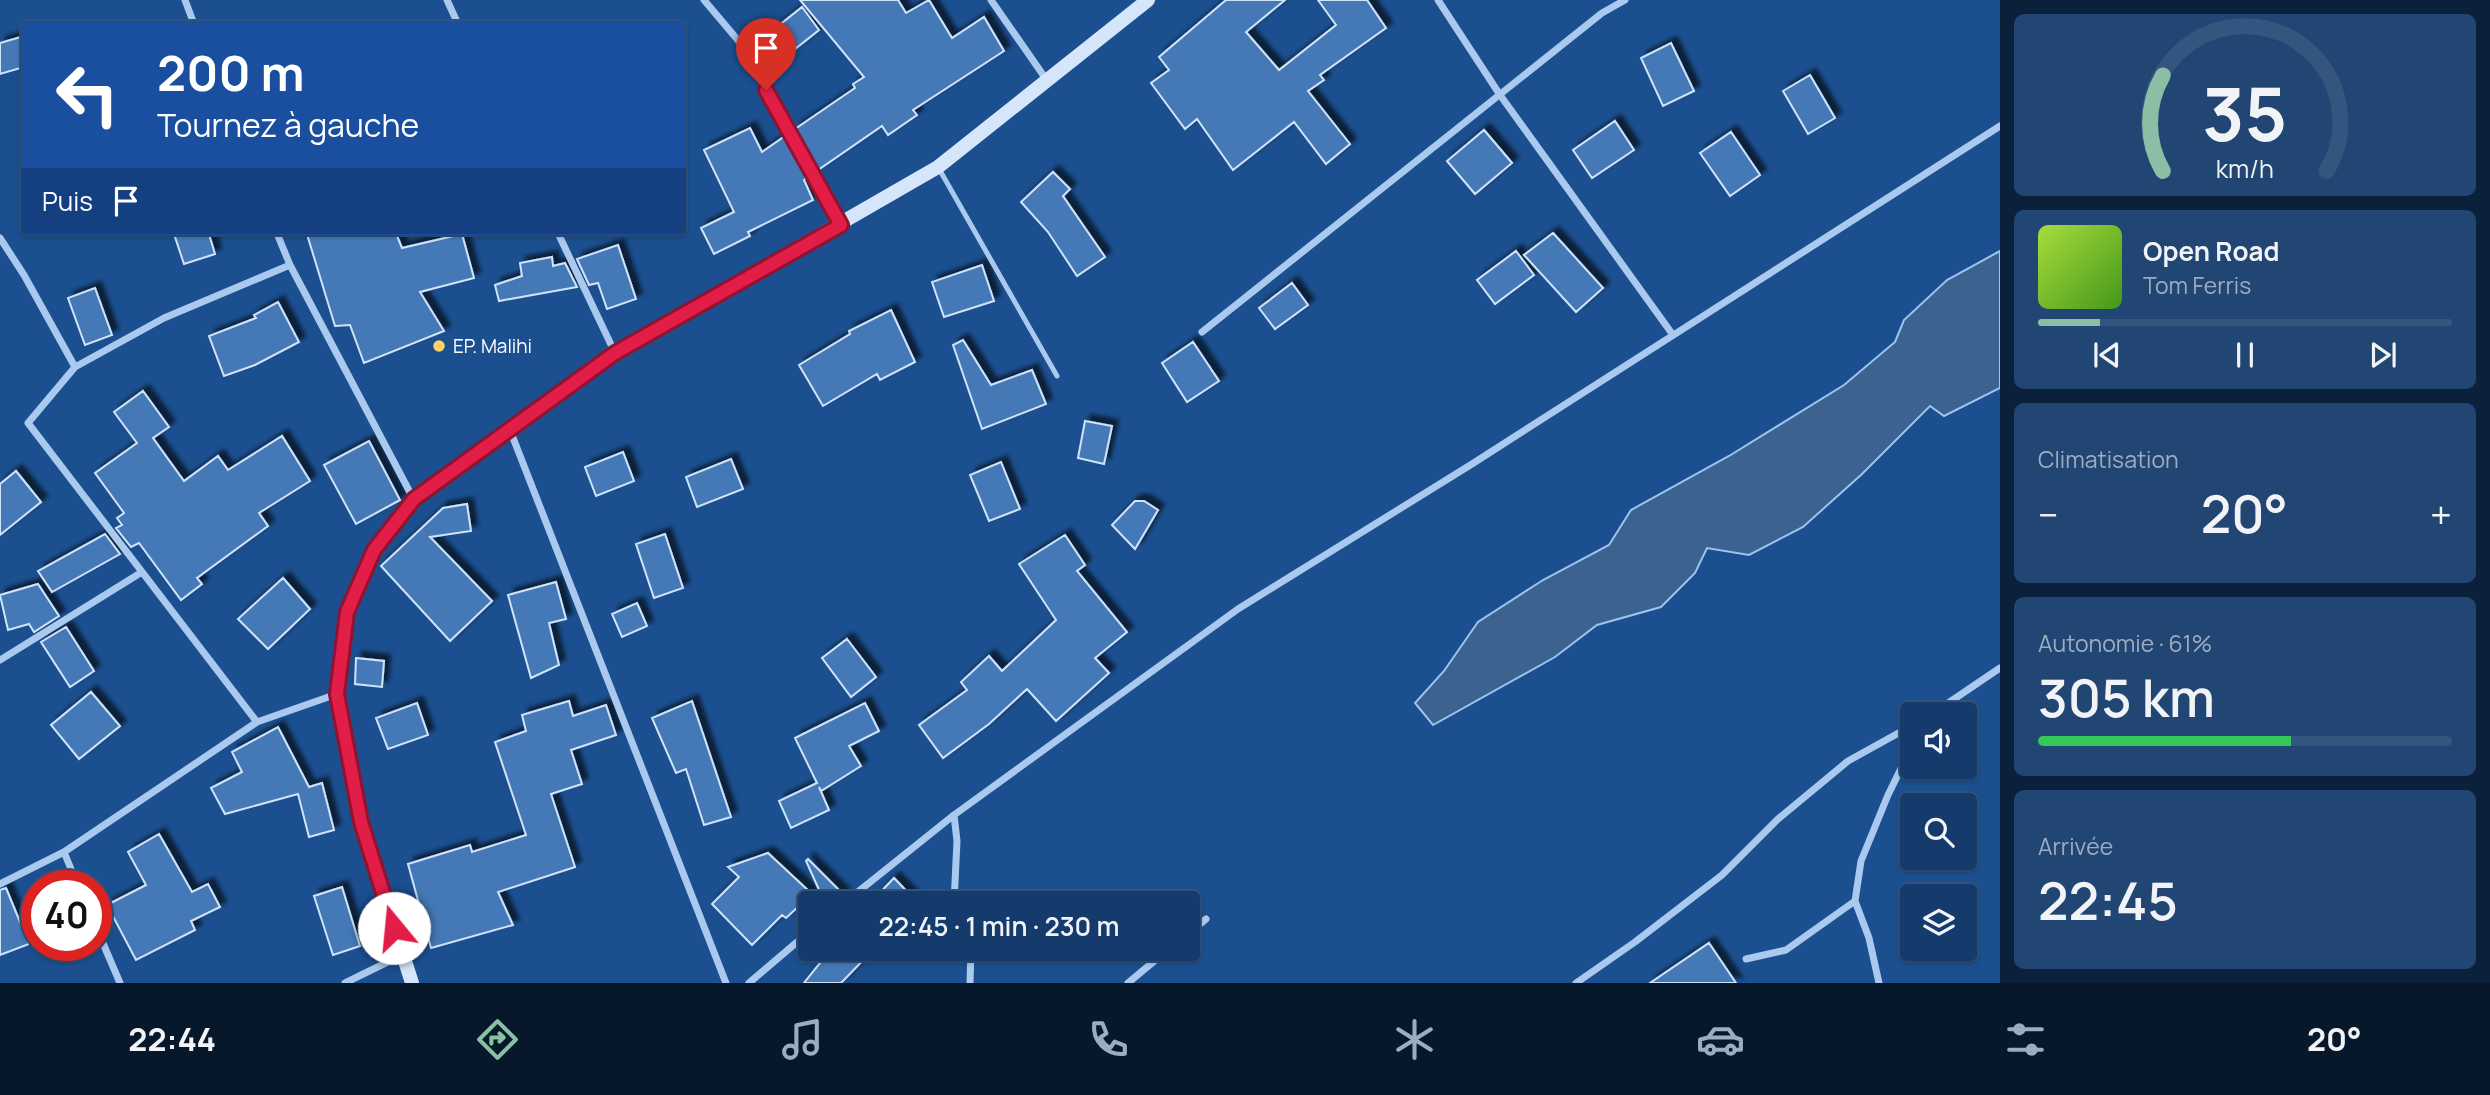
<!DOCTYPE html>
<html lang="fr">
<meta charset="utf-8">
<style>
:root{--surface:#143b6b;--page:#214673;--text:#f1f3f6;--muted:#9dadc1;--line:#33557e;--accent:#8abfa5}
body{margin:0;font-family:Manrope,sans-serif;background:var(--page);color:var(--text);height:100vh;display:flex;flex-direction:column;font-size:26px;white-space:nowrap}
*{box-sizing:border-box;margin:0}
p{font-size:23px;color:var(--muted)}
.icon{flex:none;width:38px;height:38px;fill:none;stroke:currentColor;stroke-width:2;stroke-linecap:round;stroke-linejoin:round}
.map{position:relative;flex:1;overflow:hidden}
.panel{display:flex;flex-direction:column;gap:14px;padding:14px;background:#0b203b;width:490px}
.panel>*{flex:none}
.guide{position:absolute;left:21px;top:21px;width:665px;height:214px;border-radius:7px;box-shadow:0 2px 5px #0004,0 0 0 2px var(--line);background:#1a4fa0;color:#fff;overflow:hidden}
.fabs{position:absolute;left:1900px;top:702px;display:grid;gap:14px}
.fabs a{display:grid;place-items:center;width:77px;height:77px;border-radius:7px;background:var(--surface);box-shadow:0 2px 5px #0004,0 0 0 2px var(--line);font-size:35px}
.speed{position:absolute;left:21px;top:870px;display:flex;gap:14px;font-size:35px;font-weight:700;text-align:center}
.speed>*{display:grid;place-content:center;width:91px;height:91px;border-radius:50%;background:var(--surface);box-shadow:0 2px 5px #0004,0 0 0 2px var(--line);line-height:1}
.speed .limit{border:10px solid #d22;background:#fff;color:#111}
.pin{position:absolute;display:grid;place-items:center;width:60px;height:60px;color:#fff;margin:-72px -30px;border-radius:50% 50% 50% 0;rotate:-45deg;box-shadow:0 0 7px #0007}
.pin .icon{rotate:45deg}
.me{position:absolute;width:77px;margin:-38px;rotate:343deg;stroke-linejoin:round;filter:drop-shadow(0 0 5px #0008)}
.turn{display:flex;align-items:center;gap:24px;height:147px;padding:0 21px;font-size:32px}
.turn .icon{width:91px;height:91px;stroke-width:2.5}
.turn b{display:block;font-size:49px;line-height:60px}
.then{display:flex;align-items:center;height:66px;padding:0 21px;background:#0003;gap:14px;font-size:26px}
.big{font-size:52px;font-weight:600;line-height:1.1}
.panel .card{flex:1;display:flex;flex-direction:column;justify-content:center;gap:10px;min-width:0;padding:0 24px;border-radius:10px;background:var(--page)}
.panel .dial{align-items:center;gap:0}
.dial svg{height:182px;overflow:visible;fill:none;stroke:var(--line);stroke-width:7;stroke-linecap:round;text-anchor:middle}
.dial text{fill:var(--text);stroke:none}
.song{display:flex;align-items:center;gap:21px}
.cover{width:84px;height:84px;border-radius:10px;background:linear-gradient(135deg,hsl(80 70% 55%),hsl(100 70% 35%))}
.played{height:7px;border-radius:4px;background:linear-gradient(90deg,var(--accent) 15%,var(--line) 15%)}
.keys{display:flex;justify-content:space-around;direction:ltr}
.heat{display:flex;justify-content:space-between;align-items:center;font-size:38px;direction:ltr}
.charge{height:10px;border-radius:5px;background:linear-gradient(90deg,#34c759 61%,var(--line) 0)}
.trip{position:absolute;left:798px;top:891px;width:402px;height:70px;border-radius:7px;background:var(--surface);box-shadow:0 2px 5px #0004,0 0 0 2px var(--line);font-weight:600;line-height:70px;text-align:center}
.tab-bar{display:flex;height:112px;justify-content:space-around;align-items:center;background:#08182b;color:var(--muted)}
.tab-bar .icon{width:49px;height:49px}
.tab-bar .on{color:var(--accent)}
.tab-bar b{font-size:32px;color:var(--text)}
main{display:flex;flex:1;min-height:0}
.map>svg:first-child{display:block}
.water{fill:#3c6290;stroke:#9cc4f0;stroke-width:2}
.building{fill:#4478b7;stroke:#cfe3fa;stroke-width:2;filter:url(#shadow)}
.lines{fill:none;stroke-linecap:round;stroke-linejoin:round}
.lane{stroke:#a9c9ee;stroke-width:5}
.street{stroke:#a9c9ee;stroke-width:7}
.secondary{stroke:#d6e6fa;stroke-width:14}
.route-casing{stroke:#92132f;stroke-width:18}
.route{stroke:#e11d48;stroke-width:12}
.poi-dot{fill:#ffd166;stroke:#1b4f8f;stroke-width:2.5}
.labels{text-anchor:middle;stroke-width:5;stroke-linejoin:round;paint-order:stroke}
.poi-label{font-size:19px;fill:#fff;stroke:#1b4f8f;text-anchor:start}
</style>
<main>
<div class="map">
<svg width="2000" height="983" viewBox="0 0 2000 983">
<defs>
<filter id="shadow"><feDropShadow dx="6" dy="-6" stdDeviation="2" flood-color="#0009"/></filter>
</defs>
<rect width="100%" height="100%" fill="#1b4f8f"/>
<path class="water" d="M 2000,251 L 2000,388 L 1944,416 L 1930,406 L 1862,474 L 1803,527 L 1749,555 L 1707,548 L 1695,573 L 1661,607 L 1597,625 L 1555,657 L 1433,725 L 1415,703 L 1444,671 L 1478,622 L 1543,580 L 1609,545 L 1631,510 L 1729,456 L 1844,385 L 1895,342 L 1904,320 L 1947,280 Z"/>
<path class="building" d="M 800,0 L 898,0 L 906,13 L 929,0 L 952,38 L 984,17 L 1004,51 L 913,110 L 917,115 L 888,135 L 882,126 L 818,170 L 795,129 L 855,88 L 853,84 L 864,77 Z
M 1226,0 L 1285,0 L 1246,32 L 1279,70 L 1336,25 L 1318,0 L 1367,0 L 1386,28 L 1320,75 L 1324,80 L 1308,91 L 1350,144 L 1326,164 L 1294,122 L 1233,170 L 1197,119 L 1185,129 L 1151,83 L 1169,70 L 1159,57 Z
M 802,7 L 819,30 L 795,49 L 777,27 Z
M 24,36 L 24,67 L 0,74 L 0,43 Z
M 1671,43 L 1694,91 L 1663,106 L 1641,58 Z
M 1810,75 L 1835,118 L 1808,134 L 1783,91 Z
M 1615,121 L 1634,150 L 1592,178 L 1573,150 Z
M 750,128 L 762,152 L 785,136 L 808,177 L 804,180 L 813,200 L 748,232 L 750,236 L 714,254 L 701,228 L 734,212 L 704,150 Z
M 1484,130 L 1512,163 L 1475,194 L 1447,161 Z
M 1731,132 L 1760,175 L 1730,196 L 1700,153 Z
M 1053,172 L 1070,189 L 1063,196 L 1105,257 L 1077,276 L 1048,232 L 1021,202 Z
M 173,231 L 208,231 L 215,254 L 184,264 Z
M 306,231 L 395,231 L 402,248 L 462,234 L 474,278 L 420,292 L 444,331 L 364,363 L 350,325 L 335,326 Z
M 1553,233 L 1603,288 L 1576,312 L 1524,255 Z
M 618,245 L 636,299 L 607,309 L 598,283 L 589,285 L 577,259 Z
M 1516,251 L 1534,275 L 1495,304 L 1477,280 Z
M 552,257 L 553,266 L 565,263 L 577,287 L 499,301 L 495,285 L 522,276 L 520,263 Z
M 982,265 L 994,301 L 944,317 L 932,282 Z
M 1292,283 L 1308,305 L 1275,329 L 1259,308 Z
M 95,288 L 112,335 L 85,345 L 68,298 Z
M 278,302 L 299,342 L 255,365 L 224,376 L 209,336 L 256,318 L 254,315 Z
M 891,310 L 915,362 L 880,380 L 877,374 L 823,406 L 799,365 L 850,334 L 849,331 Z
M 963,340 L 991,385 L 1032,370 L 1046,404 L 982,429 L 953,345 Z
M 1193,342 L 1219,381 L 1187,402 L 1162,363 Z
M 143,391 L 169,427 L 153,438 L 184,481 L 218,456 L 228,470 L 282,436 L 310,481 L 259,513 L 268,526 L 197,578 L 202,584 L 181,600 L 139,543 L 131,547 L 116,528 L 122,525 L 117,518 L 124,513 L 95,473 L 137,443 L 114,412 Z
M 1085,421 L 1112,426 L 1104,464 L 1078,458 Z
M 369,441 L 400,500 L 356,524 L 324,465 Z
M 623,452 L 634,481 L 596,496 L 585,467 Z
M 731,459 L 743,489 L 697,507 L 686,477 Z
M 1001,462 L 1020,509 L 989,521 L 970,475 Z
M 16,471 L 41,502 L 0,535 L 0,484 Z
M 1135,501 L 1144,501 L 1158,510 L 1135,549 L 1112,525 Z
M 467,504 L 471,531 L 430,537 L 492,601 L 450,641 L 381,566 L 443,508 Z
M 105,534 L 120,554 L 52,592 L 38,571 Z
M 665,534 L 683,588 L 654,598 L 636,544 Z
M 1065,535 L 1085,565 L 1077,571 L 1127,632 L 1095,658 L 1109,673 L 1056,721 L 1027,689 L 989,724 L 943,758 L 919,725 L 967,690 L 961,682 L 989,656 L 1002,671 L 1056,620 L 1019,564 Z
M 283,578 L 310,609 L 268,649 L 238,619 Z
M 556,582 L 566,619 L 549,623 L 559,665 L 531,678 L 508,595 Z
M 38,584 L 59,616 L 34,632 L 29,624 L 8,630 L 0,595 Z
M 637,603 L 647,626 L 622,637 L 612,614 Z
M 66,627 L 94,671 L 70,687 L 41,642 Z
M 847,639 L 876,677 L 851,697 L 822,658 Z
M 356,658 L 384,661 L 382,687 L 355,684 Z
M 91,692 L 120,726 L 79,759 L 51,725 Z
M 569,701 L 573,716 L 606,705 L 616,735 L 571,750 L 582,784 L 551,794 L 575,867 L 498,892 L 513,925 L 431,948 L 408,864 L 470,845 L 472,852 L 526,835 L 495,742 L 526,731 L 522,715 Z
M 692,701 L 731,817 L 704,825 L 686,769 L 676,773 L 652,718 Z
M 417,703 L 428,735 L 388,749 L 376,718 Z
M 865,703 L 879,731 L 849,746 L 861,766 L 821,791 L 819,787 L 829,810 L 791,828 L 779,801 L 817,783 L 795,738 Z
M 278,727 L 309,787 L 322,783 L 334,830 L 309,837 L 298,794 L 225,814 L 211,788 L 242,772 L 232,752 Z
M 159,834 L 192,892 L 208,884 L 220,907 L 191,921 L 195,930 L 136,960 L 107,905 L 146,885 L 128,852 Z
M 768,853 L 812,894 L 786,918 L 782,915 L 752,945 L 712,904 L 739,877 L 728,867 Z
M 808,859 L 844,895 L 838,903 L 825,903 L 806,861 Z
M 894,878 L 918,903 L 870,903 Z
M 342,887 L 360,946 L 333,955 L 314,896 Z
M 6,888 L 29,944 L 0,955 L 0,890 Z
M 1709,943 L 1736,983 L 1650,983 Z
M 832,948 L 875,948 L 841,983 L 804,983 Z"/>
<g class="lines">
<path class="lane" d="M 938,167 L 1057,376"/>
<path class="street" d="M 185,0 L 194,24
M 447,0 L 458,24
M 704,0 L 742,45 L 841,225
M 991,0 L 1048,82
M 1438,0 L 1500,95 L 1673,335
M 276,231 L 290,265 L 414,500
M 557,231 L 615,353
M 0,238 L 24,275 L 75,367
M 1202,332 L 1602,13 L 1625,0
M 510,430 L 726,983
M 0,660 L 142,572
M 1932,714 L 2000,668
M 257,722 L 28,423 L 75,367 L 164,318 L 290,265
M 954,815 L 957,841 L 954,903
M 64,852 L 78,886
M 0,884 L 64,852 L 257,722 L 337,694
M 844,903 L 954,815 L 1238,609 L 1472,464 L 2000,126
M 96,927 L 120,983
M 1188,934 L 1206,919
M 1746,959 L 1786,950 L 1855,901
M 345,983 L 402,955
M 749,983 L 810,931
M 970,983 L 971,948
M 1128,983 L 1170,948
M 1576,983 L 1635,942 L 1722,875 L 1778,819 L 1848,761 L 1913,725
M 1879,983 L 1869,938 L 1855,901 L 1861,861 L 1888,795 L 1913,744"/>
<path class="secondary" d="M 412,983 L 361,822 L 337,694 L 347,612 L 374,550 L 414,500 L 615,353 L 938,167 L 1148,0"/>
</g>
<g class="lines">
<defs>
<path id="route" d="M 394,928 L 361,822 L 337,694 L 347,612 L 374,550 L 414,499 L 615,353 L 841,225 L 766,90"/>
</defs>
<use href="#route" class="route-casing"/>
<use href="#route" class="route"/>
</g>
<circle class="poi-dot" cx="439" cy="346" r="7"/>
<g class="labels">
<g class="poi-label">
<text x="453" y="353">EP. Malihi</text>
</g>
</g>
</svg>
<div class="fabs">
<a><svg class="icon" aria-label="sound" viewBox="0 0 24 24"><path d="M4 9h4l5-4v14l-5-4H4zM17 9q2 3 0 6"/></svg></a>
<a><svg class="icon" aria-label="search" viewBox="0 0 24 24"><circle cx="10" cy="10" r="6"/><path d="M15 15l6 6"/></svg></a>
<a><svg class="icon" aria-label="layers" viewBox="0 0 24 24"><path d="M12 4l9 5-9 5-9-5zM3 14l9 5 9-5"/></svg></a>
</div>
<div class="speed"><div class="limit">40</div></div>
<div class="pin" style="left:766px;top:90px;background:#d93025"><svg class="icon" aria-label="arrive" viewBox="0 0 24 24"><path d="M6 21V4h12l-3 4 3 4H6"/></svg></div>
<svg class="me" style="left:394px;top:928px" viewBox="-20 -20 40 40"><circle r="19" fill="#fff"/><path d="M0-13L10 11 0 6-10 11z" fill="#e11d48"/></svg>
<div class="trip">22:45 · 1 min · 230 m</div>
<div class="guide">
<div class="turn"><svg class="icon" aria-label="left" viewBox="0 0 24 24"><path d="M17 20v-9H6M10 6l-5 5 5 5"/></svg><div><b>200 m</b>Tournez à gauche</div></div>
<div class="then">Puis<svg class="icon" aria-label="arrive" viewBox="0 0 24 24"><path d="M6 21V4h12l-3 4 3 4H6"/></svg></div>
</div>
</div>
<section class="panel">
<div class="card dial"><svg viewBox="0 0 100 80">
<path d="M14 69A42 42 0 1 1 86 69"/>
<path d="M14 69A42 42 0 0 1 14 27" stroke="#8abfa5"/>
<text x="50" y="56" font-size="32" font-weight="700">35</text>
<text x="50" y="72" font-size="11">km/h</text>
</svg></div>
<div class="card">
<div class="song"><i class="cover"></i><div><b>Open Road</b><p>Tom Ferris</p></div></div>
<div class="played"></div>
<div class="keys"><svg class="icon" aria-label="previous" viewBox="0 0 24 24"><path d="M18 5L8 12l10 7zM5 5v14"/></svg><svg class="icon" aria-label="pause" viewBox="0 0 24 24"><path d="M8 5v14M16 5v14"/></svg><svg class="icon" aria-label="next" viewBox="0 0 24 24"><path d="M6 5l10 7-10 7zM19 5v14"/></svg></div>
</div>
<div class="card"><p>Climatisation</p>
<div class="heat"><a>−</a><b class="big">20°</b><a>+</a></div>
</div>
<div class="card"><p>Autonomie · 61%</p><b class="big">305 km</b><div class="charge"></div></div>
<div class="card"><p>Arrivée</p><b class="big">22:45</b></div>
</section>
</main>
<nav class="tab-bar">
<b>22:44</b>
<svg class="icon on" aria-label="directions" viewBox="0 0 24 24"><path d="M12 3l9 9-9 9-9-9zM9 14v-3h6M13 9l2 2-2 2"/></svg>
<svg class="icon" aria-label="music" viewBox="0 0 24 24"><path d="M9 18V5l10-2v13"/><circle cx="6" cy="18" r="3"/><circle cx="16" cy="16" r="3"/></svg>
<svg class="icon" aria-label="phone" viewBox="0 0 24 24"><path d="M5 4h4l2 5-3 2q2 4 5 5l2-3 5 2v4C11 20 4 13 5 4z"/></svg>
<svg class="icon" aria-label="climate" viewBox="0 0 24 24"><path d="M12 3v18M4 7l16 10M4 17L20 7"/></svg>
<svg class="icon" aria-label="car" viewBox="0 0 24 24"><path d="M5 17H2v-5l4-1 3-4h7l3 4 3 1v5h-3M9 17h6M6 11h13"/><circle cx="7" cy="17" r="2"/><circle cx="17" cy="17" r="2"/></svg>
<svg class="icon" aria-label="filters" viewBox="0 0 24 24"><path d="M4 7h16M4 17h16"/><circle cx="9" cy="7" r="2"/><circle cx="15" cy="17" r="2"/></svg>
<b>20°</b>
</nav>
